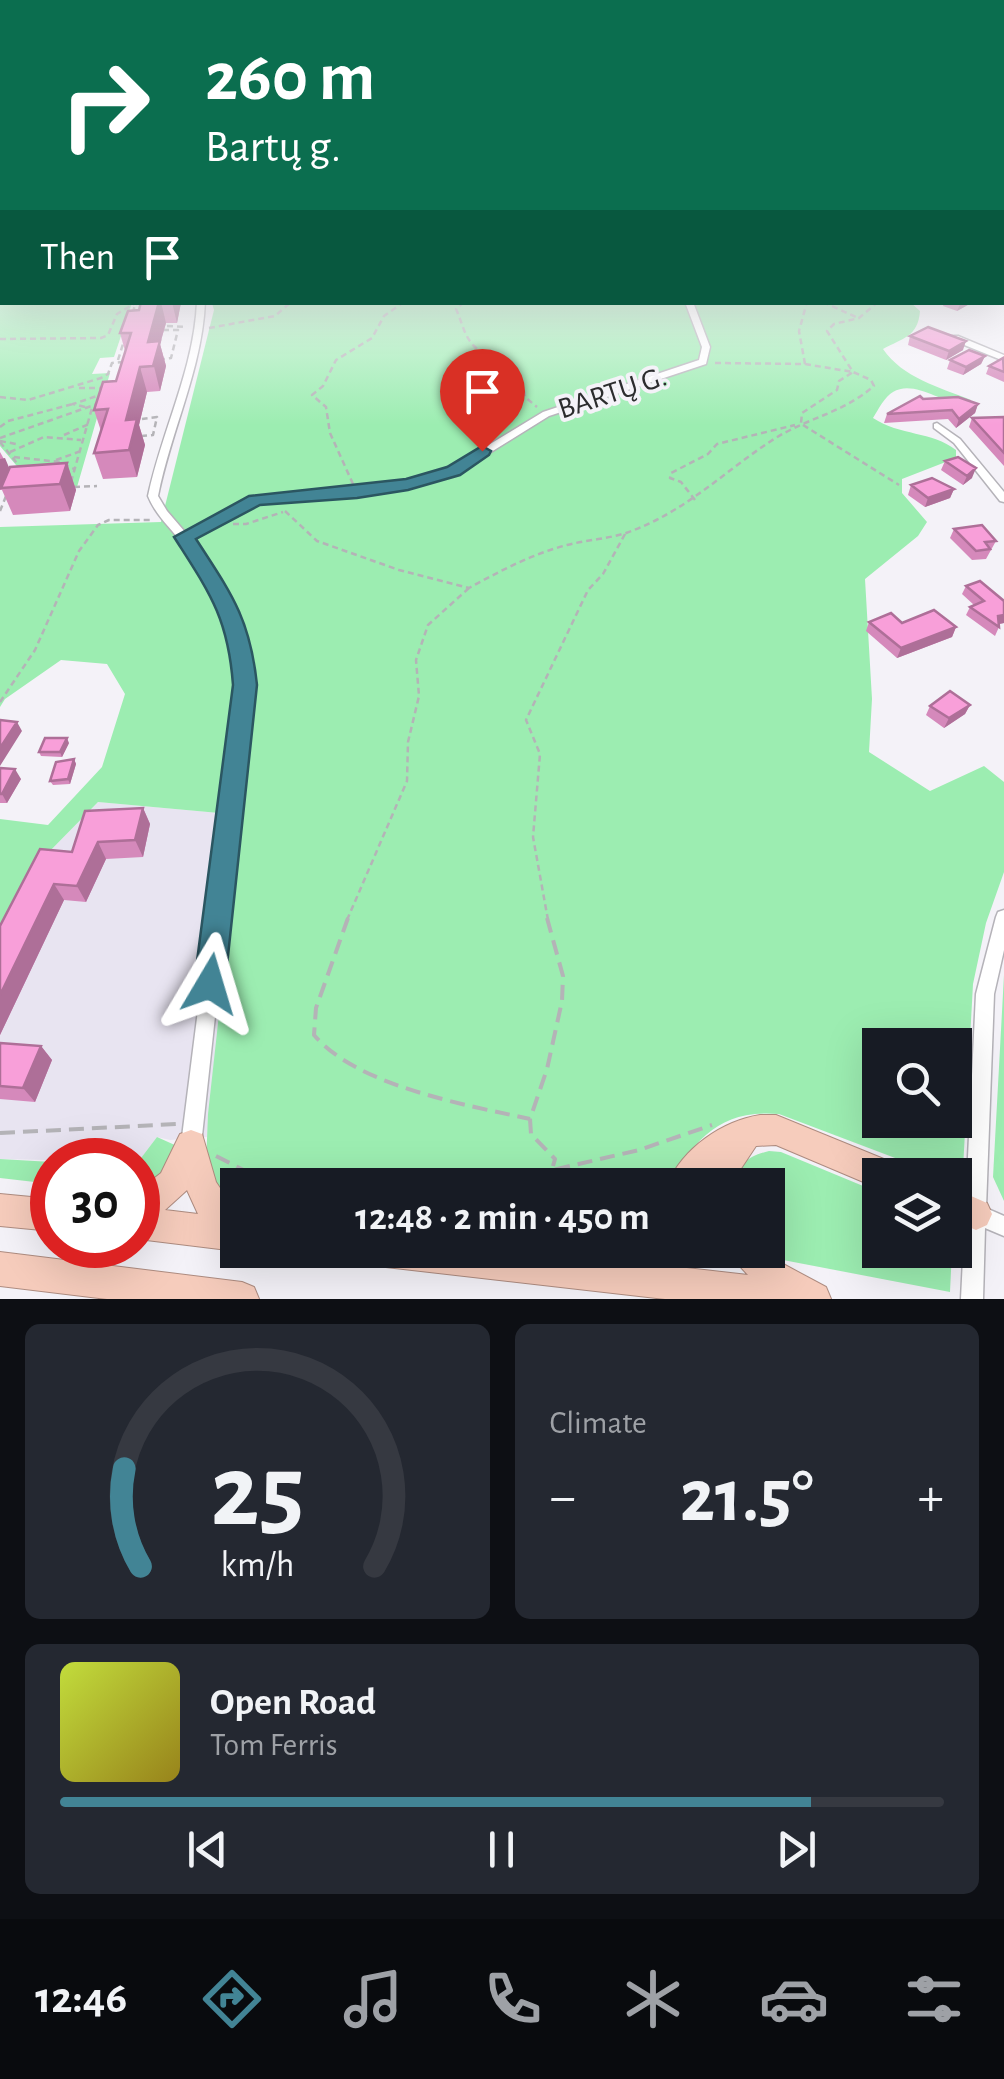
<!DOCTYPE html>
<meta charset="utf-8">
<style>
:root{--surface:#171b24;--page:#242831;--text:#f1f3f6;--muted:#9ea1a6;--line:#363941;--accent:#428495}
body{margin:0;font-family:"Alegreya Sans",sans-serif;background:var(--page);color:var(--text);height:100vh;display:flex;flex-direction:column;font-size:38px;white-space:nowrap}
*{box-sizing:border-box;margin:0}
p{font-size:32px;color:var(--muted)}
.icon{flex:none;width:55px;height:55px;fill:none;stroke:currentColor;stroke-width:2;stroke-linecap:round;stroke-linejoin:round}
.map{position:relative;height:1299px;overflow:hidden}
.side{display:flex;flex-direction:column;gap:25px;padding:25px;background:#0d0f14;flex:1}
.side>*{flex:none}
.guide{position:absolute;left:0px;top:0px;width:1005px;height:305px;box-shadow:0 10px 40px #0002;background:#0b6e4f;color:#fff;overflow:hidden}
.fabs{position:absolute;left:862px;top:1028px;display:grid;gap:20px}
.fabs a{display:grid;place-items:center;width:110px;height:110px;border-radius:0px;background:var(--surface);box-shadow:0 10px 40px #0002;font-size:50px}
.speed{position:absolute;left:30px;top:1138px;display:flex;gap:20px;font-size:50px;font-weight:700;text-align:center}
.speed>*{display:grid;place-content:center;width:130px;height:130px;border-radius:50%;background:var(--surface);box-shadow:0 10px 40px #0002;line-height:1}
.speed .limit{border:15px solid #d22;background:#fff;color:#111}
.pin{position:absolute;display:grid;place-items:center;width:85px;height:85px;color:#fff;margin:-102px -42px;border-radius:50% 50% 50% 0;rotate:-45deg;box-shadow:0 0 10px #0007}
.pin .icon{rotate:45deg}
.me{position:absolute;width:110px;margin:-55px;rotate:7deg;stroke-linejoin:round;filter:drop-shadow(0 0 8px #0008)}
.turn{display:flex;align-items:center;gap:35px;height:210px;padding:0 40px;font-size:45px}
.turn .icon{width:130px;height:130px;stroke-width:2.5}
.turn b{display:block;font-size:70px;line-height:85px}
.then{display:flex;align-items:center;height:95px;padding:0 40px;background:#0003;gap:20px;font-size:38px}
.big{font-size:75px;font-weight:600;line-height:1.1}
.side .widget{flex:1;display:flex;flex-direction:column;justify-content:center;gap:15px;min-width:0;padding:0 35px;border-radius:15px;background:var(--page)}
.side .dial{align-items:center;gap:0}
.dial svg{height:260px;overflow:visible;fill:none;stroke:var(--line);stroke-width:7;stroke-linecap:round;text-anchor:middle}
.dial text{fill:var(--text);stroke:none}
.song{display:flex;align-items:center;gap:30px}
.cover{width:120px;height:120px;border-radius:15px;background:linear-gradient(135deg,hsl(70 70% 55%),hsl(50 70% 35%))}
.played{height:10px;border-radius:5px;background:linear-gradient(90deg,var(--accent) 85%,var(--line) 85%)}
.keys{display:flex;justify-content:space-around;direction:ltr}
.heat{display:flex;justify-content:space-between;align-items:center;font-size:55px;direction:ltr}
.side .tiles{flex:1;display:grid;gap:25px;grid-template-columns:1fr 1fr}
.widget:last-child{grid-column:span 2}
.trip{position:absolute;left:220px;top:1168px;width:565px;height:100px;border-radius:0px;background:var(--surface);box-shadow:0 10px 40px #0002;font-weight:600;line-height:100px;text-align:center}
.menu{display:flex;height:160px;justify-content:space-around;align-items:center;background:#090b0e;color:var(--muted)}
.menu .icon{width:70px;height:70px}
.menu .active{color:var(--accent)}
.menu b{font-size:45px;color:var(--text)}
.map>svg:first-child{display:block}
.built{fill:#e8e4f1}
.green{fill:#9cedb1;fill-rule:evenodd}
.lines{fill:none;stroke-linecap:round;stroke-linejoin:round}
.minor-casing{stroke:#b5b3b9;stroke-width:3}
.trunk-casing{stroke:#ae8c80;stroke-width:2}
.path-far1{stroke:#b4b3b7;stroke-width:2.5;stroke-dasharray:6 4;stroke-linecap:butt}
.path{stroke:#b4b3b7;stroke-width:4;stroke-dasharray:15 8;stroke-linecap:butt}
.minor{fill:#fff;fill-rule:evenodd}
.trunk{fill:#f6ccbc;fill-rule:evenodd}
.wall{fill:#d589bb}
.shaded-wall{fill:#ae6f98}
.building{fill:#f89fd9;stroke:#ae6f98;stroke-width:2.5}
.route{fill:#428495;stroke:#2b5661;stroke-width:2.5}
.labels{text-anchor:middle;stroke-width:8;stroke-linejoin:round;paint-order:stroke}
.far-street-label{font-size:30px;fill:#2c2c2e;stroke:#f4f2f8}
</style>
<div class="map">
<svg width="1004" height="1299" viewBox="0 0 1004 1299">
<rect width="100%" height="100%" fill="#f4f2f8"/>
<path class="built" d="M 98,802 L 241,815 L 207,1137 L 170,1140 L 157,1137 L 138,1162 L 0,1159 L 0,934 L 48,853 Z"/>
<path class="green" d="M 0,243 L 2,302 L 132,303 L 114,357 L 100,358 L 92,374 L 110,373 L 77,487 L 37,490 L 0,446 Z
M 910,302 L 920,311 C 918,337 903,338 883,349 C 903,378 939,387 971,400 C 950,412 917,377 893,392 C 885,396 878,410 873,418 C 900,436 932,431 956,450 L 956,458 L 902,479 L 902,493 L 927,522 L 918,536 L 865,579 L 872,699 L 869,752 L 930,791 L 984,766 L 1004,782 L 1004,872 L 986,923 L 973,984 L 963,1169 L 957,1176 L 940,1175 L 779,1114 C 716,1109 699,1141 662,1185 L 238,1185 L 237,1202 L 217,1192 L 206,1164 L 208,1114 L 241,815 L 98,802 L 48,853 L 0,934 L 0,819 L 48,825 L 102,767 L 125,694 L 107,664 L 61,660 L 5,699 L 0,707 L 0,527 L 161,522 L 214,310 L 212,303 ZM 880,1045 L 955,1045 L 955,1120 L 880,1120 Z
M 1004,975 L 1004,1201 L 993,1177 Z
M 157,1137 L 177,1146 L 180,1161 L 138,1193 L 138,1162 Z
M 769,1151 L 781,1152 L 880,1193 L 880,1250 L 952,1250 L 950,1292 L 783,1260 L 767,1252 L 768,1185 L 733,1185 C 738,1164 748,1156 769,1151 Z
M 0,1159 L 52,1162 L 52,1184 L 0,1178 Z"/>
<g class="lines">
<defs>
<path id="minor" d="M 197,302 L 205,302 C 202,370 171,430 158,496 L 167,511 L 185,532 L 255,497 L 357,490 L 408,481 L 449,469 L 543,412 L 699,360 L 702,347 L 685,302 L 693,302 L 710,347 L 706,364 L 549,416 L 457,473 L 409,487 L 357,496 L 257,503 L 190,538 C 224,583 244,629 251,685 L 201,1145 L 198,1152 L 191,1155 L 184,1152 L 181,1145 L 239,685 C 233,633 216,588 185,547 C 172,529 156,516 148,496 C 162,430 194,370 197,302 Z
M 952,336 L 958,336 L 1004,355 L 1004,361 L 952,340 Z
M 937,423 L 960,439 L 1004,492 L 1004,502 L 1000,501 L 954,443 L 934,428 L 934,424 Z
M 1004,910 L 1004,950 L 994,994 L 986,1208 L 1004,1216 L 1004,1236 L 985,1228 L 983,1299 L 961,1299 L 976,994 L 996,917 L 998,912 Z"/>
<path id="trunk" d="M 760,1115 L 776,1115 L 896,1164 L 901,1175 L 880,1175 L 880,1189 L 776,1145 L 756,1146 L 738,1173 L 738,1185 L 706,1185 L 707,1181 L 703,1185 L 667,1185 C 683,1148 722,1121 760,1115 Z
M 191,1130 L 202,1134 L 216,1182 L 238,1215 L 239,1250 L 236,1251 L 138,1239 L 138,1191 L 161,1173 L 180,1134 ZM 187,1190 L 198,1214 L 165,1210 Z
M 955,1189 L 987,1203 L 992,1214 L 987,1225 L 976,1230 L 955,1221 Z
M 0,1194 L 52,1199 L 52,1231 L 0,1226 Z
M 768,1247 L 785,1265 L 826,1287 L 831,1299 L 665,1299 L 377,1266 L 365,1262 L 361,1250 L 525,1250 L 567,1255 L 578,1250 L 640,1250 L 634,1262 L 748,1275 L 736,1262 L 732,1250 L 768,1250 Z
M 0,1252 L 242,1282 L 254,1287 L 259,1299 L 107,1299 L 0,1286 Z"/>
</defs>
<use href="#minor" class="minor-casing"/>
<use href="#trunk" class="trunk-casing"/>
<path class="path-far1" d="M 464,302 L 456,309 C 462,322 464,336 474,346 C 493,365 521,367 525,397 L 537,407
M 823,302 L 858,318
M 133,313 L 135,304 L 150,302
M 167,326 L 186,327
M 209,328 L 275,316 L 291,302
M 163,330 L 178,330 L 171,358 L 164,359
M 0,339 L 101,338 L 108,335 L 117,314 L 137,302
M 118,360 L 123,344
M 715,363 L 805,364 L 853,372 L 839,381 L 837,390 L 802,413 L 801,423
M 805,364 L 799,331 L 807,302
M 79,388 L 102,388
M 0,397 L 28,400 L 101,378 L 108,374 L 112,363 L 122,362
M 85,407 L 73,404 L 100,395
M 803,425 L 899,485
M 0,427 L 8,421 L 73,404
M 64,435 L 89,424
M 141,436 L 153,435 L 157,417 L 142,419
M 0,438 L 97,404
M 0,441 L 16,444
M 0,442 L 20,467
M 10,452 L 44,437 L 81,440
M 14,457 L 60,462 L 74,469
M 56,460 L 81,451
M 71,482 L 92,408
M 353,484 L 330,433 L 326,407 L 312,395 L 323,386 L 336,360 L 372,338 L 384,316 L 404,302
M 74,487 L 97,486
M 695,500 L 681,482 L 670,478 L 671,473 L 708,454 L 717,444 L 795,425
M 0,511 L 6,496
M 285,511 L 317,541 L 399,570 L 469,588 C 500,571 532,554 567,545 C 586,540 607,539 626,533 C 686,512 723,472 774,439 C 809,417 841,414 874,386 L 871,380 L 853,372 L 827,331 L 834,324 L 859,318 L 878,302
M 233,524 L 246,524 L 283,512
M 0,702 L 35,650 L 79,551 L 98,525 L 109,520 L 152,520
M 347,920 L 407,781 L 408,742 L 419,696 L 416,660 L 428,625 L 469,588
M 548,920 L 533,837 L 540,754 L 526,720 L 588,590 L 603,574 L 625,534"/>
<path class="path" d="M 348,918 L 316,1008 L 314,1035 C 357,1086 466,1105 530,1119
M 547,918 L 563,976 L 562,1001 L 547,1069 L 530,1119 L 531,1134 L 555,1159 L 553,1166
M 0,1133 L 178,1124
M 216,1156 L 273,1185
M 488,1185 L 639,1150 L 712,1125"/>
<use href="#minor" class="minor"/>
<use href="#trunk" class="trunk"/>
</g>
<path class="wall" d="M 141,302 L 181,302 L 177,323 L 166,323 L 160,344 L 166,366 L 160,391 L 147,392 L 139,425 L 145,445 L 137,477 L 103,479 L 94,453 L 101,431 L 94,410 L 116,381 L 125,351 L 120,333 L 139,310 Z
M 944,302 L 973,302 L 957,311 L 943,306 Z
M 910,336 L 963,350 L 946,360 L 908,345 Z
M 985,356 L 981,364 L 963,375 L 947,369 L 950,360 Z
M 1004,358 L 1004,382 L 986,374 L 989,366 Z
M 923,399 L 978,404 L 975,413 L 956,428 L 948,419 L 884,423 L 887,414 Z
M 1004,417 L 1004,466 L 969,427 L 972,418 Z
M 0,452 L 9,468 L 67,463 L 76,490 L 70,511 L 13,515 L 2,490 L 0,490 Z
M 945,461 L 972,478 L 963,485 L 941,470 Z
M 911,485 L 954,489 L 950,498 L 925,507 L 908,495 Z
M 954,529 L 996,541 L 986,559 L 972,560 L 950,538 Z
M 980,581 L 1004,623 L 999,624 L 999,627 L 995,636 L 966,615 L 970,607 L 974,605 L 962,594 L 966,586 Z
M 869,622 L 902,623 L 956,627 L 952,637 L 897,658 L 866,631 Z
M 970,705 L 965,714 L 944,728 L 926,715 L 930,706 Z
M 69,743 L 62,757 L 41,756 L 39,752 Z
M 74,759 L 76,764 L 70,784 L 53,785 L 50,781 Z
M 0,768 L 21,779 L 7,803 L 0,803 Z
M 143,808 L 150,824 L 143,857 L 106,859 L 86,902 L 64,900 L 0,1035 L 0,926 L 72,852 Z
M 0,1043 L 41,1046 L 52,1060 L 35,1102 L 0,1099 Z"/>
<path class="shaded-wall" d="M 159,302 L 161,302 L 166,323 L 160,344 L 166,366 L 160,391 L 148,342 Z
M 172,302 L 181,303 L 177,323 Z
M 961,302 L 973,302 L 957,311 Z
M 966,341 L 963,350 L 946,360 L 949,351 Z
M 985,356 L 981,364 L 963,375 L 966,367 Z
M 140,367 L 147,392 L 139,425 L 145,445 L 137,477 L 129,450 L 126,420 Z
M 978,404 L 975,413 L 956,428 L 959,419 Z
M 5,458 L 16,484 L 1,488 L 0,490 L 0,459 Z
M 67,463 L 76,490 L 70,511 L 60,484 Z
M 976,468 L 972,478 L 963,485 L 967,476 Z
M 954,489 L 950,498 L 925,507 L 928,498 Z
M 1004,615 L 1004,623 L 994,625 L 998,616 Z
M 956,627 L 952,637 L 897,658 L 901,648 Z
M 970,705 L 965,714 L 944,728 L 949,718 Z
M 17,722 L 22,731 L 0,766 L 0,748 Z
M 67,738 L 69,743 L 62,757 L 60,752 Z
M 74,759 L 76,764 L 70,784 L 68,779 Z
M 15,769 L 21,779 L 7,803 L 2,794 Z
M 143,808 L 150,824 L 143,857 L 135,840 Z
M 98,842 L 106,859 L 86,902 L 77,886 Z
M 54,884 L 64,900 L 0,1035 L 0,995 Z
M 41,1046 L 52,1060 L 35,1102 L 23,1088 Z"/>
<path class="building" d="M 141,302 L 159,302 L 148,342 L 160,341 L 153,366 L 140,367 L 126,420 L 137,419 L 129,450 L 94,453 L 108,409 L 94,410 L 103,382 L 116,381 L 131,333 L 120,333 L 128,311 L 139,310 Z
M 928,327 L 966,341 L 949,351 L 910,336 Z
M 969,350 L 985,356 L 966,367 L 950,360 Z
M 1003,358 L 1004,372 L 989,366 Z
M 920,396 L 923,399 L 958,397 L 978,404 L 959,419 L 952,410 L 887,414 Z
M 1004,417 L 1004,453 L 972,418 Z
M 958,457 L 976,468 L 967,476 L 945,461 Z
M 67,463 L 60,484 L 1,488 L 10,467 Z
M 932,478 L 954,489 L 928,498 L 911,485 Z
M 982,525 L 996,541 L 985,542 L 990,549 L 976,551 L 954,529 Z
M 980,581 L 1004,601 L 1004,615 L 998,616 L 999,627 L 970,607 L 984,601 L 966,586 Z
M 934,610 L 956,627 L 901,648 L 869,622 L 891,613 L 902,623 Z
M 950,691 L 970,705 L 949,718 L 930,706 Z
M 0,720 L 17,722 L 0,748 Z
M 45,738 L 67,738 L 60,752 L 39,752 Z
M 74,759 L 68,779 L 50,781 L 56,762 Z
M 0,768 L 15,769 L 2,794 L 0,794 Z
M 143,808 L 135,840 L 98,842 L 77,886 L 54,884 L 0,995 L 0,926 L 40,849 L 72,852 L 85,811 Z
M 0,1043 L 41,1046 L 23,1088 L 0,1086 Z"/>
<linearGradient id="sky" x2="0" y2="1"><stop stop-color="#82b5ed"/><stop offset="0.57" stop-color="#faf9fc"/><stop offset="1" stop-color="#faf9fc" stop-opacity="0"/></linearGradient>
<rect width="1004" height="425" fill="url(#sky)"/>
<path class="route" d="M 482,446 L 491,451 L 489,455 L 460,475 L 408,490 L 357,498 L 260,505 L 196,539 C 231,593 250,618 257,685 L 225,984 L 221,994 L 210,998 L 199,994 L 194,984 L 233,685 C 228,617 209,592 174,537 L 249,496 L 406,479 L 447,467 Z"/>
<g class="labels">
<g class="far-street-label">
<text transform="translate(612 392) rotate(-18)" y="10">BARTŲ G.</text>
</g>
</g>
</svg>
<div class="fabs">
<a><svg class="icon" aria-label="search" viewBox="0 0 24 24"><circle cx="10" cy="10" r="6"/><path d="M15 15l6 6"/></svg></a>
<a><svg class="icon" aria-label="layers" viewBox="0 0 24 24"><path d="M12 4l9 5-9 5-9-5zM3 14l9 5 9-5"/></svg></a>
</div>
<div class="speed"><div class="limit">30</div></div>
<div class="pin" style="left:482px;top:451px;background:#d93025"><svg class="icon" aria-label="arrive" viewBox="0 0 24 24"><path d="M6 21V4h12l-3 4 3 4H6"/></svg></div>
<svg class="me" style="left:210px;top:984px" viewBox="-20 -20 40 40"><path d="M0-17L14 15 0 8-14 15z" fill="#428495" stroke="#fff" stroke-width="4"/></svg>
<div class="trip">12:48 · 2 min · 450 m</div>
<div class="guide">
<div class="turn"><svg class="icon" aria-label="right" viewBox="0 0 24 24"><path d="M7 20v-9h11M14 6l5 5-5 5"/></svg><div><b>260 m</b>Bartų g.</div></div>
<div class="then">Then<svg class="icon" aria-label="arrive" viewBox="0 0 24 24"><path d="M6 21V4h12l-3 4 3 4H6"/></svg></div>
</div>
</div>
<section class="side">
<div class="tiles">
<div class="widget dial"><svg viewBox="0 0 100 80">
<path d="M14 69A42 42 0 1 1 86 69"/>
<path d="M14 69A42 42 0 0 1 9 39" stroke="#428495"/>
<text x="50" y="56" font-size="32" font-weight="700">25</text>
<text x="50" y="72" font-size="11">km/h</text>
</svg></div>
<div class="widget"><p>Climate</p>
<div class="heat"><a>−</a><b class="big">21.5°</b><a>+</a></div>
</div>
<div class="widget">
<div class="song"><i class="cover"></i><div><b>Open Road</b><p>Tom Ferris</p></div></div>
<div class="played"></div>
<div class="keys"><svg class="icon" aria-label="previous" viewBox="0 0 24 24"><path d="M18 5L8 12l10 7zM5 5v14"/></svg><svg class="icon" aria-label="pause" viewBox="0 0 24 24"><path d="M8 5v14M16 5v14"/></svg><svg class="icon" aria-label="next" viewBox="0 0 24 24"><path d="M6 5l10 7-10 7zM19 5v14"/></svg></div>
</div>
</div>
</section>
<nav class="menu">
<b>12:46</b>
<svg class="icon active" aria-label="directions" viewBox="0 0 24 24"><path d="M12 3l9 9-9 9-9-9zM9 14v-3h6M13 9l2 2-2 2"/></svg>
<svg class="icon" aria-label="music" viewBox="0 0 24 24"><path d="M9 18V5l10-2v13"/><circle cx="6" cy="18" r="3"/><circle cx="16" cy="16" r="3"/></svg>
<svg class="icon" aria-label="phone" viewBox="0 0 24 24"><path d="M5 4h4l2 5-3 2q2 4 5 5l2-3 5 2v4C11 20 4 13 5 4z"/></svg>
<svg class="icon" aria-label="climate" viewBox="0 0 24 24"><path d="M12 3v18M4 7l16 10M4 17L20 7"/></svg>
<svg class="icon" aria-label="car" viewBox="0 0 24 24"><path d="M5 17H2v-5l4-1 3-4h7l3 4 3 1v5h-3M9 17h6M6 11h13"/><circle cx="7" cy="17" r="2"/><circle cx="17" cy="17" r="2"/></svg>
<svg class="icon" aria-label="filters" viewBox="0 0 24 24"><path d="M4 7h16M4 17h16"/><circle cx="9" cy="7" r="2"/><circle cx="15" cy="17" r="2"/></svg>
</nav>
